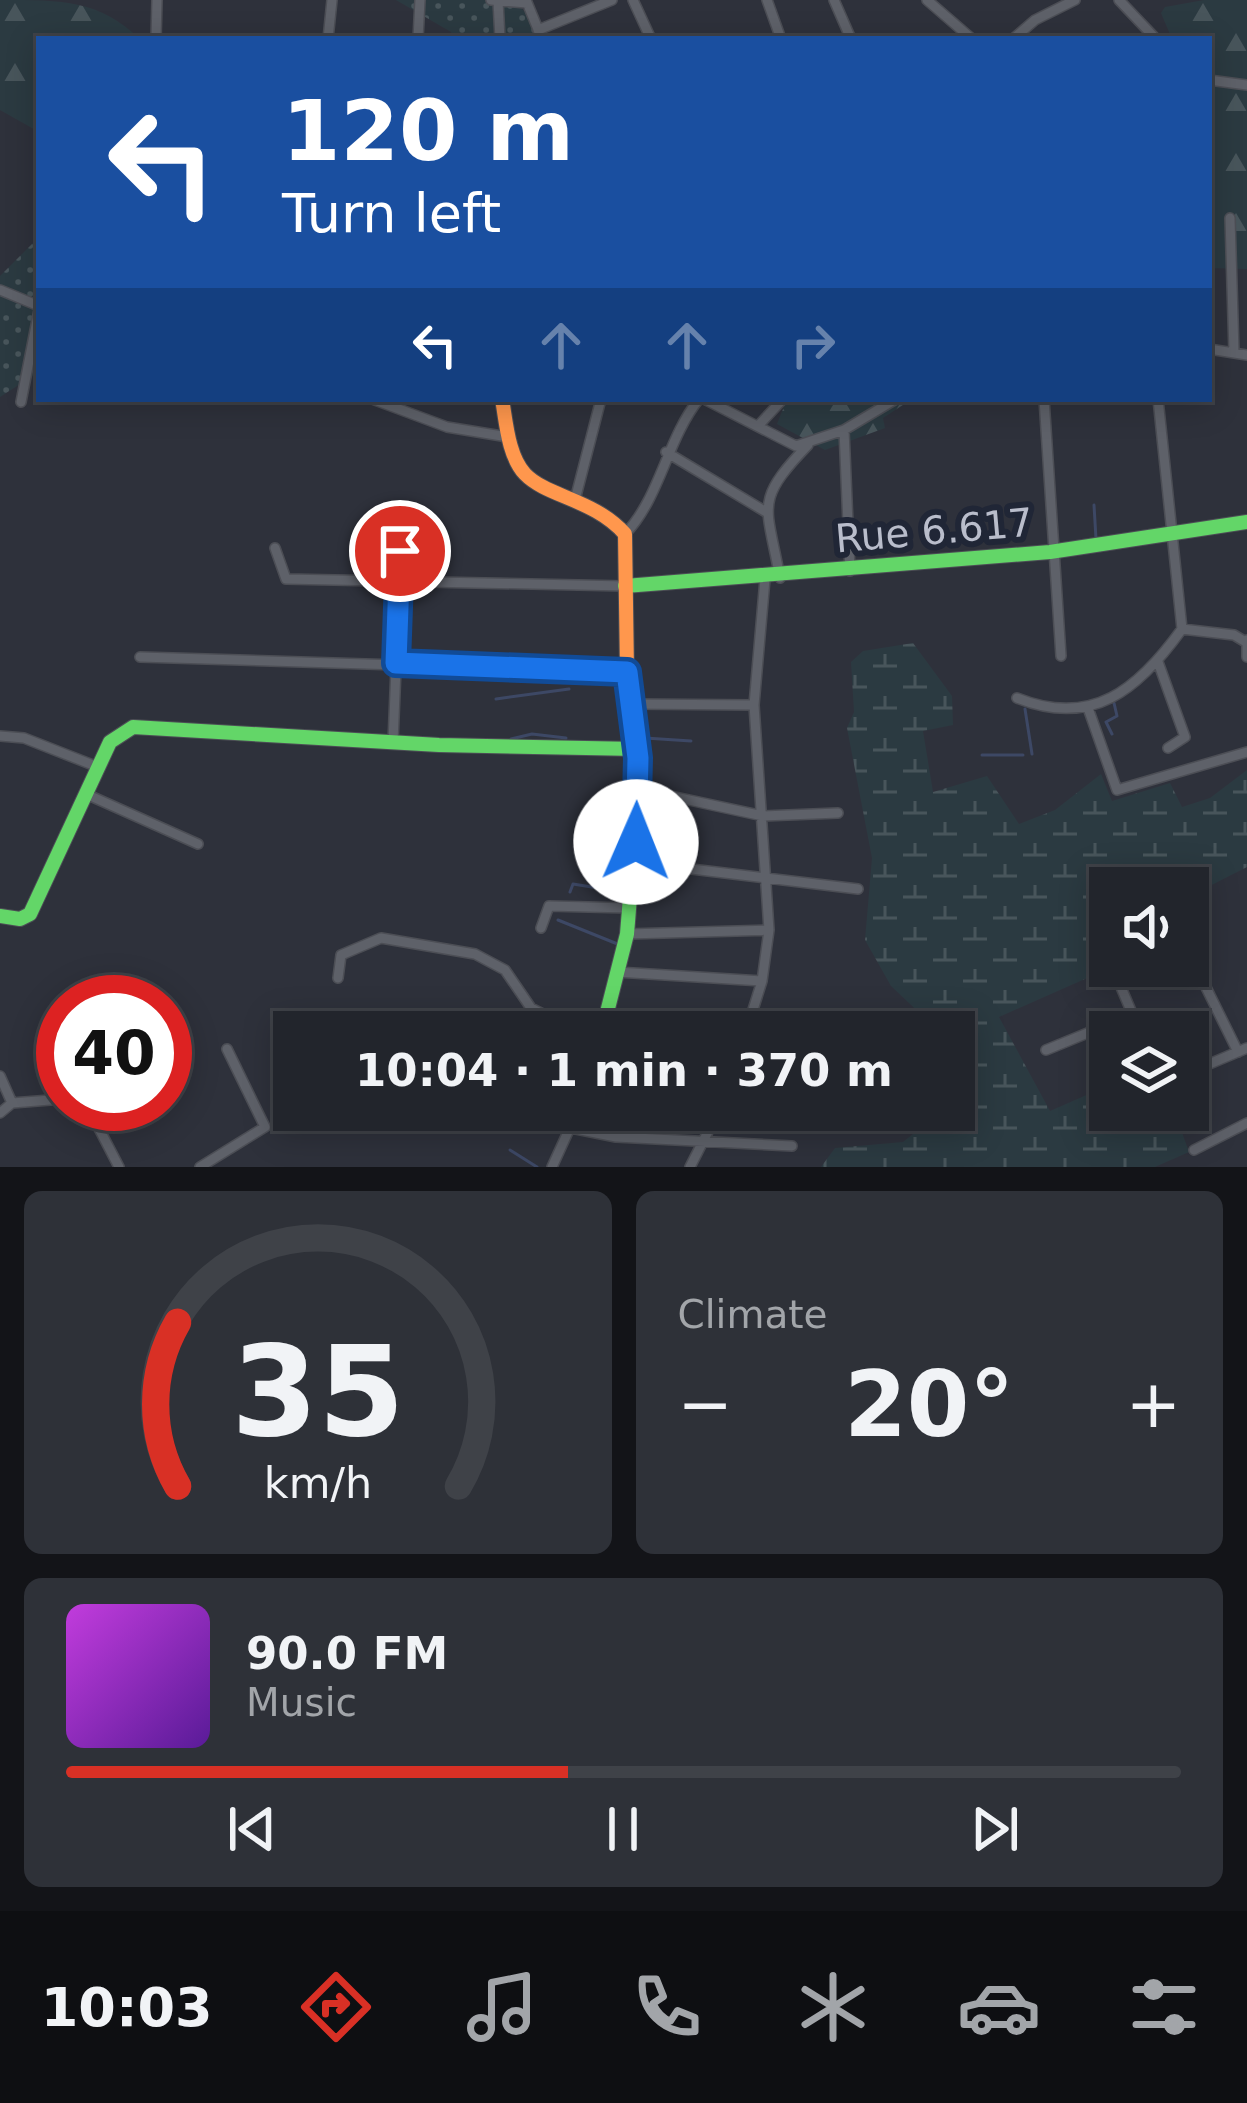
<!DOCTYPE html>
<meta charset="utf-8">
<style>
:root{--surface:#22252c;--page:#2e3138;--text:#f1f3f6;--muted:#a2a5a9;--line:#3f4248;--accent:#d93025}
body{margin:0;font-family:"DejaVu Sans",sans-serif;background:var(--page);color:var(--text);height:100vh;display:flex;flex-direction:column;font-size:45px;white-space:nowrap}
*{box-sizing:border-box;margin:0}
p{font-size:39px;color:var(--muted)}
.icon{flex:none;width:66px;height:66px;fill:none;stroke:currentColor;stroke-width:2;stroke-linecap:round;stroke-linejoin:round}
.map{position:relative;height:1167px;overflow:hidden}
.sheet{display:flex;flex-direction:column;gap:24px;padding:24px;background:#131418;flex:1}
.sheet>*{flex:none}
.hud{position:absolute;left:36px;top:36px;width:1176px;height:366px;border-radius:0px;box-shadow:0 6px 30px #0003,0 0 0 3px var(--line);background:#1a4fa0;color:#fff;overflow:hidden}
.fabs{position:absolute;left:1089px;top:867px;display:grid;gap:24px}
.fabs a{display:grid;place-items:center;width:120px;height:120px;border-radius:0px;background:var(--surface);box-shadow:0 6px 30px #0003,0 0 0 3px var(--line);font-size:60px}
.speed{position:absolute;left:36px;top:975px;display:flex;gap:24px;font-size:60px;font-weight:700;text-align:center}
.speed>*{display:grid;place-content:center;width:156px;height:156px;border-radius:50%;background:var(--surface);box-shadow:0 6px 30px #0003,0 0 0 3px var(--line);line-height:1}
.speed .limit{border:18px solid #d22;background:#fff;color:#111}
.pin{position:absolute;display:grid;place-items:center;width:102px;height:102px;color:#fff;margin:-51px;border:6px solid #fff;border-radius:50%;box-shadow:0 3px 12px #0007}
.me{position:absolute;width:132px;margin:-66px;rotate:1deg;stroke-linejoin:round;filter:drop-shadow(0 0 9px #0008)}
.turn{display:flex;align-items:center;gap:42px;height:252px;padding:0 48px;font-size:54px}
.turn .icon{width:156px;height:156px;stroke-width:2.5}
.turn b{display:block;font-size:84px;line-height:102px}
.lanes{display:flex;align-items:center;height:114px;padding:0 48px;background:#0003;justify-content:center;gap:60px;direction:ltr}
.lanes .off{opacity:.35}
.big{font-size:90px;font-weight:800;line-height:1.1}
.sheet .tile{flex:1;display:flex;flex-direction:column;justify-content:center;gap:18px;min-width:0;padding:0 42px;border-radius:18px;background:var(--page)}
.sheet .dial{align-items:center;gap:0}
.dial svg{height:312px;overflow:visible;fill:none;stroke:var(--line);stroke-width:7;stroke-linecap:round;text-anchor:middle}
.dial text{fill:var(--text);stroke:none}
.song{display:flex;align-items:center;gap:36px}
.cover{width:144px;height:144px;border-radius:18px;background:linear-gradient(135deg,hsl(290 70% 55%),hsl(270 70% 35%))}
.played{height:12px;border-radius:6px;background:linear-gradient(90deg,var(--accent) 45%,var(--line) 45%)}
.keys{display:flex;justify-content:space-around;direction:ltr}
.heat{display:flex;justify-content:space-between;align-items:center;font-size:66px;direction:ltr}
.sheet .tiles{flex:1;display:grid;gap:24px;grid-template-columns:1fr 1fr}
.tile:last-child{grid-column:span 2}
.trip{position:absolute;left:273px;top:1011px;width:702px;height:120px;border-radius:0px;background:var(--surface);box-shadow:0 6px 30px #0003,0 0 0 3px var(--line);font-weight:800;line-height:120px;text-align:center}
.tabs{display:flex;height:192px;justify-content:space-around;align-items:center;background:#0e0f12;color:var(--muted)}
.tabs .icon{width:84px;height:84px}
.tabs .current{color:var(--accent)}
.tabs b{font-size:54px;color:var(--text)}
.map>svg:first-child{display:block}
.grass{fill:url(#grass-dots)}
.forest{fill:url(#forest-firs)}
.wetland{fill:url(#wetland-marsh)}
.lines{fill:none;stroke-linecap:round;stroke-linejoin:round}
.stream{stroke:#3d4865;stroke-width:3}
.street-casing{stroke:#4c4e55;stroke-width:12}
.fast-casing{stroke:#4c4e55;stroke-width:16}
.slow-casing{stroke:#4c4e55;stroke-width:16}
.street{stroke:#5e6169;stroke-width:9}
.fast{stroke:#63d668;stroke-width:14}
.slow{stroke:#ff974d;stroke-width:14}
.route-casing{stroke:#114b97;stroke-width:30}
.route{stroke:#1a73e8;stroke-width:21}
.labels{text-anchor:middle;stroke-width:12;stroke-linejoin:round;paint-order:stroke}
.street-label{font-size:39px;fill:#b9bdcb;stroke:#202636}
</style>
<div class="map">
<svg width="1247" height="1167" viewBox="0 0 1247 1167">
<defs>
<pattern id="grass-dots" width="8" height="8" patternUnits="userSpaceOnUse" patternTransform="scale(3)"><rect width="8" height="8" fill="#2b3a41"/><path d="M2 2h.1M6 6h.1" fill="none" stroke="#48555b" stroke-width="1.8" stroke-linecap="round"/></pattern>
<pattern id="forest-firs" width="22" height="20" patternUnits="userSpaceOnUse" patternTransform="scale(3)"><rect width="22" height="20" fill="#2b3a41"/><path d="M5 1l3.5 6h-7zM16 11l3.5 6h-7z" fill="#48555b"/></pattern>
<pattern id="wetland-marsh" width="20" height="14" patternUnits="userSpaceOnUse" patternTransform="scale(3)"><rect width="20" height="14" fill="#2b3a41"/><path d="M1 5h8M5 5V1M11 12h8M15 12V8" fill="none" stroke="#48555b"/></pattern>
</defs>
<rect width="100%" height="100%" fill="#2e313b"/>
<path class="grass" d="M 396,0 L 514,0 L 549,39 L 454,39 L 451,32 Z
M 39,237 L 39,372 L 0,397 L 0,276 Z"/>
<path class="forest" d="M 0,0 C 64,0 99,0 140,39 L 39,39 L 39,132 L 0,110 Z
M 1204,0 L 1247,0 L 1247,269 L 1209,268 L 1209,39 L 1172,39 L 1161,13 L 1165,7 Z
M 787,399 L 908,399 L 909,401 L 883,418 L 885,428 L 825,450 L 777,424 Z"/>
<path class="wetland" d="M 913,643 L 952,696 L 953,725 L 923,731 L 933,792 L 987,776 L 1019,824 L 1055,810 L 1101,774 L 1112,801 L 1170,783 L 1182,807 L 1210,798 L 1247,770 L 1247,867 L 1188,897 L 1188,888 L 1110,888 L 1110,940 L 1102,944 L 1103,971 L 999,1017 L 1050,1111 L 1107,1086 L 1110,1110 L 1120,1110 L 1125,1119 L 1142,1110 L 1174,1110 L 1189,1152 L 1155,1167 L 821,1167 L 835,1148 L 903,1142 L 943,1110 L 954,1110 L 954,1032 L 930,1032 L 928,1021 L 891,986 L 865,940 L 872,858 L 847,728 L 854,712 L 851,662 L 863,651 Z"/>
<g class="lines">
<path class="stream" d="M 1094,505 L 1096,539
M 496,699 L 569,689
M 1025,709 L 1032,754
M 1112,734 L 1106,722 L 1117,716 L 1114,703
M 645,738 L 691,741
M 511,739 L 532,734 L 566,738
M 982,755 L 1023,755
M 570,892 L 573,884 L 598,888 L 606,854
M 558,920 L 620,945
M 510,1150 L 537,1167"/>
<defs>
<path id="street" d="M 491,0 L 527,3
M 526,0 L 542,39
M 633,0 L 651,39
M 767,0 L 781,39
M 834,0 L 851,39
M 927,0 L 972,39
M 1119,0 L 1156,39
M 498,1 L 500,39
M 538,30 L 612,0
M 156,39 L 157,0
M 328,39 L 332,0
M 418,39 L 420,0
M 1013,39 L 1035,20 L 1075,0
M 1209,80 L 1247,85
M 1230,218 L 1234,353
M 0,290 L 39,306
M 1209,349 L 1247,355
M 372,399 L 447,427 L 508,437
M 704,399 L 796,446 L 844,430
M 1044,399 L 1061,656
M 21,402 L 39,310
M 758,426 L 783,399
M 666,452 L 766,512
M 576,496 L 601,399
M 625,534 C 660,498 667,439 699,399
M 275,548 L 286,579 L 625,586
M 850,571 L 844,430 L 896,399
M 780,578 C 767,505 753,502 808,445
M 1182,629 L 1234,635 L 1244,641
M 1247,640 L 1247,657
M 140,657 L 627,672
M 1158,662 L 1185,737 L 1168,748
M 1017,698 C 1092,728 1138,690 1182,629 L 1158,399
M 632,704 L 754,705
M 1088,708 L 1117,790 L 1247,752
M 0,736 L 24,738 L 98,767
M 393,742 L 402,520
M 638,789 L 763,816 L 838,813
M 86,794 L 198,844
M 633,862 L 858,889
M 541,928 L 549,906 L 628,908
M 627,934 L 769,930
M 1188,951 L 1238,1052
M 1112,966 L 1140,1032
M 617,972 L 762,981
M 338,978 L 341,955 L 381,938 L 475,954 L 505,970 L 531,1008 L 579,1032
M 746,1032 L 762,981 L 769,930 L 754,705 L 765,579
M 1046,1050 L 1134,1014
M 1188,1073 L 1247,1048
M 0,1076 L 12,1103
M 78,1104 L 92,1115 L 119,1167
M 0,1113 L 12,1103 L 63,1099
M 571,1128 L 616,1137 L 792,1146
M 1194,1150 L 1247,1123
M 200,1167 L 265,1127 L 227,1049
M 552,1167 L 578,1110
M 690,1167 L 719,1110"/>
<path id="fast" d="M 625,586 L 1050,552 L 1247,522
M 0,916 L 20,919 L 30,914 L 110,742 L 133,727 L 439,745 L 637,749
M 602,1032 L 627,934 L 638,798"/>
<path id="slow" d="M 502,399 C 506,421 508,456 525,474 C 547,497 594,499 625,534 L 627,672 L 638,798"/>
</defs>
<use href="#street" class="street-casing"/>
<use href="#fast" class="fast-casing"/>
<use href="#slow" class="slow-casing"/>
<use href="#street" class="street"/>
<use href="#fast" class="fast"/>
<use href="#slow" class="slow"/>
</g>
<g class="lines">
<defs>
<path id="route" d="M 400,551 L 396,663 L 627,672 L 638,758 L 636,842"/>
</defs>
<use href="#route" class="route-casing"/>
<use href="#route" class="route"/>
</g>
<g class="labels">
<g class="street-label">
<text transform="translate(934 530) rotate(-5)" y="14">Rue 6.617</text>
</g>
</g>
</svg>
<div class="fabs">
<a><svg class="icon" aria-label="sound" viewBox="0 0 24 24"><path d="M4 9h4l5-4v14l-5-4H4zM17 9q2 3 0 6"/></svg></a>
<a><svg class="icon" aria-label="layers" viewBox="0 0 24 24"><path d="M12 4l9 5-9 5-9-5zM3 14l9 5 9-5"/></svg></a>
</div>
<div class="speed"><div class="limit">40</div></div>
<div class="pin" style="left:400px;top:551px;background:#d93025"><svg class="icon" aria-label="arrive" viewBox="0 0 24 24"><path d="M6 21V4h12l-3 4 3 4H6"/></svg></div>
<svg class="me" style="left:636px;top:842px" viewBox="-20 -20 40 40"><circle r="19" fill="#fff"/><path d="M0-13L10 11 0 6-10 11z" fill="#1a73e8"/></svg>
<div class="trip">10:04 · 1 min · 370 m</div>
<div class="hud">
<div class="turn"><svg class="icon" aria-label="left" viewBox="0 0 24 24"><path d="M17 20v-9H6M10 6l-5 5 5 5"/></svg><div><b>120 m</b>Turn left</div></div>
<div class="lanes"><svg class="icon" aria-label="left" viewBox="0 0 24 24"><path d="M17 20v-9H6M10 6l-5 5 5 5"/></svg><svg class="icon off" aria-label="ahead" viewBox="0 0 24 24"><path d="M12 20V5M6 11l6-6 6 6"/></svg><svg class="icon off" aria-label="ahead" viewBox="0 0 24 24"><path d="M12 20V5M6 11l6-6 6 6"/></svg><svg class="icon off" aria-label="right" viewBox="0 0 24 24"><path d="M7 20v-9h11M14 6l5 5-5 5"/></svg></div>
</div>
</div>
<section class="sheet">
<div class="tiles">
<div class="tile dial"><svg viewBox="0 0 100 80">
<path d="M14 69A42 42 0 1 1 86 69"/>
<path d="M14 69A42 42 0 0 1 14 27" stroke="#d93025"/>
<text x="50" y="56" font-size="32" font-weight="700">35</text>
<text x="50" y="72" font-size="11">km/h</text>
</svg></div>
<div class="tile"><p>Climate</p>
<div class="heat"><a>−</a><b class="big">20°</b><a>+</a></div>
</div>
<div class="tile">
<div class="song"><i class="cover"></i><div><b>90.0 FM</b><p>Music</p></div></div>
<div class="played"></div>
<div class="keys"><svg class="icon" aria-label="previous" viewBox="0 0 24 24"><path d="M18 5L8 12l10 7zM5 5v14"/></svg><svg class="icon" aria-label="pause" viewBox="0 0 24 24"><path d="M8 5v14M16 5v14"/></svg><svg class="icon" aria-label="next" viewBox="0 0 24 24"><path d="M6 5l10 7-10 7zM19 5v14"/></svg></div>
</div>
</div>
</section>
<nav class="tabs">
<b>10:03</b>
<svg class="icon current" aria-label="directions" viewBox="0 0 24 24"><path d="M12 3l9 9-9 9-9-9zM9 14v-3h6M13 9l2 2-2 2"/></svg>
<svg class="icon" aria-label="music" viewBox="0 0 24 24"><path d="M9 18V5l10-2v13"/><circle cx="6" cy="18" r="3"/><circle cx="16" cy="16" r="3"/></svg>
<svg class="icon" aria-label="phone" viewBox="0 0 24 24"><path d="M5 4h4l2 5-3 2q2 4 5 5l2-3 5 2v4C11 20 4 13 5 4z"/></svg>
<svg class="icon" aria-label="climate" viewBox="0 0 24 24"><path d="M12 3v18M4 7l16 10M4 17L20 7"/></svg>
<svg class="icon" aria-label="car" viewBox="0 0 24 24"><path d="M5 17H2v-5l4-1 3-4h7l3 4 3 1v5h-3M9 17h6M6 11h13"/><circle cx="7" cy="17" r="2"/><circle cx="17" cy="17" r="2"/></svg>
<svg class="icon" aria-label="filters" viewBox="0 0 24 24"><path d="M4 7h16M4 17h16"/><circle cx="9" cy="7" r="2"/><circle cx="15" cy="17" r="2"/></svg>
</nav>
